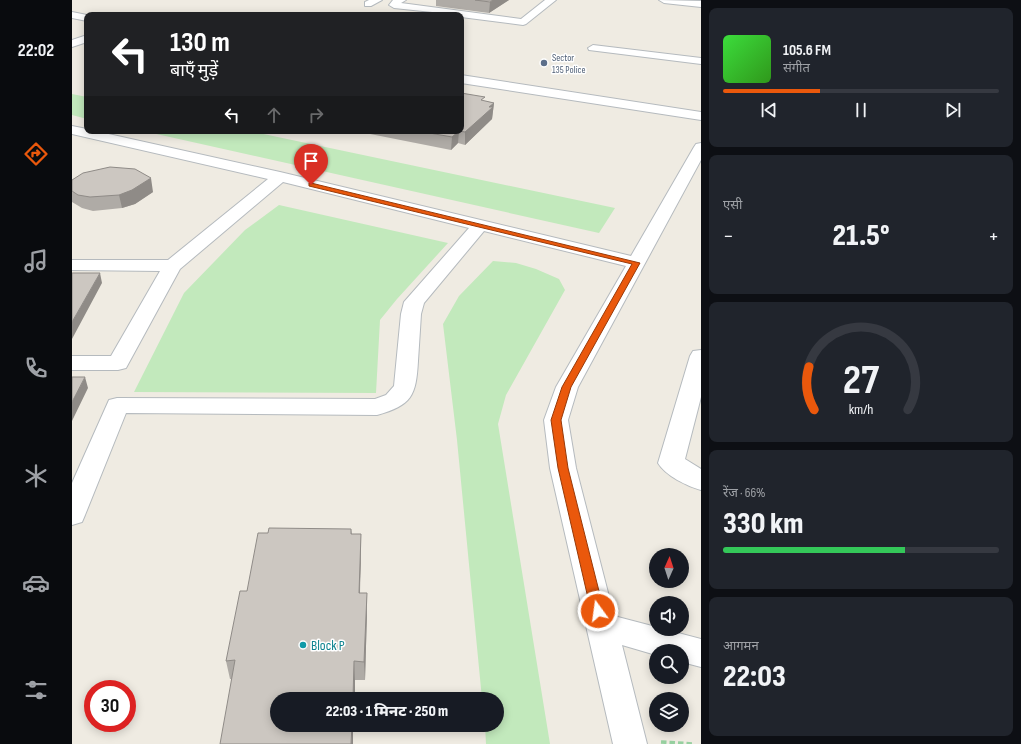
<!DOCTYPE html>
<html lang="hi">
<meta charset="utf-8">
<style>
:root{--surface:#171b24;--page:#20242c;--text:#f1f3f6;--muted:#9ea1a6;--line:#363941;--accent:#ea580c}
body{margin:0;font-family:"Sofia Sans Condensed","Noto Sans Devanagari",sans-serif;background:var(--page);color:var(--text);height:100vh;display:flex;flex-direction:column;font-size:15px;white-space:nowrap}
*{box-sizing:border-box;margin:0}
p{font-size:13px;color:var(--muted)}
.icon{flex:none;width:22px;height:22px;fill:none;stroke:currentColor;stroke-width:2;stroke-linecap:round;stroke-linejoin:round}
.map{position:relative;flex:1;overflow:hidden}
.drawer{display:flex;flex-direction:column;gap:8px;padding:8px;background:#0d0f14;width:320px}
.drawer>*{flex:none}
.guide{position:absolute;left:12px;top:12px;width:380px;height:122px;border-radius:8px;box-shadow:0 2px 10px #0003;background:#202124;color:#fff;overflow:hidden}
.needle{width:26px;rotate:3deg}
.tools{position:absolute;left:577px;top:548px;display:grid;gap:8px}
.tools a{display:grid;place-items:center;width:40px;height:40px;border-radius:50%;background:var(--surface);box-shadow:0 2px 10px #0003;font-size:20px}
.speed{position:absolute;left:12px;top:680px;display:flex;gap:8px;font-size:20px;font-weight:700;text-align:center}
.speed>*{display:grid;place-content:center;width:52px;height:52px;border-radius:50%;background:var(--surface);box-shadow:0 2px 10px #0003;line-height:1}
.speed .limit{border:6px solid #d22;background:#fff;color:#111}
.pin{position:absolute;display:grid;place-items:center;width:34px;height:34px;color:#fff;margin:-41px -17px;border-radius:50% 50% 50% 0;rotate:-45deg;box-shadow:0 0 4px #0007}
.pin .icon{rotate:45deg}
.me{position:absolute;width:44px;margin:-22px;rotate:346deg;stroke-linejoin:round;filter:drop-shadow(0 0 3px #0008)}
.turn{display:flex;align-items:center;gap:14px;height:84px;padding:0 20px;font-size:18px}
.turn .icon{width:52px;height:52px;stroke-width:2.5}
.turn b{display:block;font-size:28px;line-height:34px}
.lanes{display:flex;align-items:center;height:38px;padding:0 20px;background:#0003;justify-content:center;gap:20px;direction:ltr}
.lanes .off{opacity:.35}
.big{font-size:30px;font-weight:800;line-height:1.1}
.drawer .widget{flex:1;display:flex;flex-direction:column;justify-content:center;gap:6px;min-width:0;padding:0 14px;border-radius:8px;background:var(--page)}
.drawer .dial{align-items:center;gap:0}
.dial svg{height:104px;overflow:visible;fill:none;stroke:var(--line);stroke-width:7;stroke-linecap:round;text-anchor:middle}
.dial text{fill:var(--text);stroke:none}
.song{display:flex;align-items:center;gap:12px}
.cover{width:48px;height:48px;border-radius:6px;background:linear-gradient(135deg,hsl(120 70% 55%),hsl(110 70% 35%))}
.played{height:4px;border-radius:2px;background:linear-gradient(90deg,var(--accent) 35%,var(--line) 35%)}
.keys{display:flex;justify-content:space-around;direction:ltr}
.heat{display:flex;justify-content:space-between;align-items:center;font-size:22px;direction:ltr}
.charge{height:6px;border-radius:3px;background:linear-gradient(90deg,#34c759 66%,var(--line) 0)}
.trip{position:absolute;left:198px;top:692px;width:234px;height:40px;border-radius:20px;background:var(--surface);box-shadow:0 2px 10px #0003;font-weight:800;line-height:40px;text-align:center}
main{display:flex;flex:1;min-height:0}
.menu{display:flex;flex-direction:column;width:72px;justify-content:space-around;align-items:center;background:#090b0e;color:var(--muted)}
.menu .icon{width:28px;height:28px}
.menu .on{color:var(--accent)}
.menu b{font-size:18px;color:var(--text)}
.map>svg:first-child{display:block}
.green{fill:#c2e9bc}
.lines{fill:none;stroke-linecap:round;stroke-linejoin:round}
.minor-casing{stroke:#b5babe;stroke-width:2}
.path{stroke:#97d0a0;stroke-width:3.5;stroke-dasharray:5.5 3;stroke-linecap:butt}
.minor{fill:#fff;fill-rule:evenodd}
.wall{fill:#afaba6}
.shaded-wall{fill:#8f8b87}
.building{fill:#ccc7c1;stroke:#8f8b87}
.route{fill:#ea580c;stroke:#983908}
.service-dot{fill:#5c6f8a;stroke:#fff;stroke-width:1.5}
.culture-dot{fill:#0f9aa8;stroke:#fff;stroke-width:1.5}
.labels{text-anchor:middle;stroke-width:3;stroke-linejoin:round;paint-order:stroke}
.far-service-label{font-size:10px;fill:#4e5e75;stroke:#fff;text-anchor:start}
.near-culture-label{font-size:14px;fill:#0d838f;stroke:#fff;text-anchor:start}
</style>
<main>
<nav class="menu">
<b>22:02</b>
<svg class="icon on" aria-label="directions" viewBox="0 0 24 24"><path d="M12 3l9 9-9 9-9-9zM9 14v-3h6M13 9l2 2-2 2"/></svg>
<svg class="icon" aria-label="music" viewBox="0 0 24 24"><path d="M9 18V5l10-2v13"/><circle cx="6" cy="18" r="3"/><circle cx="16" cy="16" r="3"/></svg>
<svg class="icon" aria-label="phone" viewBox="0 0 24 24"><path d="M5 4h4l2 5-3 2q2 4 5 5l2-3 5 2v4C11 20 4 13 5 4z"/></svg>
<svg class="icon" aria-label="climate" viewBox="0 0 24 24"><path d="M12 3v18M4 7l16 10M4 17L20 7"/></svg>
<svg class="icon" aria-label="car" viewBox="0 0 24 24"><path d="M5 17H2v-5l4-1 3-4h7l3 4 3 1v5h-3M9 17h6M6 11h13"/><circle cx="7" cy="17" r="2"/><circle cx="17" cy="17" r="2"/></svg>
<svg class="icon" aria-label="filters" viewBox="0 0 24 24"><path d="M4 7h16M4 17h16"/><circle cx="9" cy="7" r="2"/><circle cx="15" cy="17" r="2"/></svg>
</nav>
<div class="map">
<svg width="629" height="744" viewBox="0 0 629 744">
<rect width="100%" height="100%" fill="#efebe2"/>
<path class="green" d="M 0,94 L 15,97 L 15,119 L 0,115 Z
M 71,131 L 177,131 L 543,208 L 527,233 Z
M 207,205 L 376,243 L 325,299 L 308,320 L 304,393 L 62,392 L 112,293 L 173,230 Z
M 421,261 L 444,263 L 464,269 L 487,279 L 493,290 L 434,395 L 426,424 L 478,744 L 414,744 L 413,725 L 425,725 L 425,699 L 410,699 L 385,440 L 371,324 L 387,296 Z"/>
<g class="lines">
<defs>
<path id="minor" d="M 297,0 L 310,0 L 299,6 L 293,6 L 293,2 Z
M 321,0 L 334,0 L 329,3 L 449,19 L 473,0 L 484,0 L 454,24 L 451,25 L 389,17 L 389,15 L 322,8 L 317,5 Z
M 587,0 L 629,1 L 629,7 L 592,3 Z
M 0,12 L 15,15 L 15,21 L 0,18 Z
M 15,35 L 15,42 L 0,47 L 0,40 Z
M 521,45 L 629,58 L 629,64 L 517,50 L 516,48 Z
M 389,75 L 629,112 L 629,120 L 389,83 Z
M 0,126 L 15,129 L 15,131 L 23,131 L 208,172 L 559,256 L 622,147 L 624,144 L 629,143 L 629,160 L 506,387 L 496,420 L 504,468 L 542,616 L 584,627 L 584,629 L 591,629 L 629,639 L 629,667 L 610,662 L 610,651 L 584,651 L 584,655 L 550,645 L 575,744 L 541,744 L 478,468 L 472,420 L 484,387 L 554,266 L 412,231 L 352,303 L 349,314 C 348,330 347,345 346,361 C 344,396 340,405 305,415 L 54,413 L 13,515 L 10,522 L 0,525 L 0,483 L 37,400 L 45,398 L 303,399 L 314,395 L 322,386 L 329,314 L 332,302 L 397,228 L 211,182 L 108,269 L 54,368 L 46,370 L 0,370 L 0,356 L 39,356 L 88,271 L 0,270 L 0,260 L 96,260 L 196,179 L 0,134 Z
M 629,350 L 629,397 L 613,459 L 629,469 L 629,490 C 615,486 594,476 586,463 L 618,356 L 621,351 Z"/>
</defs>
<use href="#minor" class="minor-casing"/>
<path class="path" d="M 589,742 L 622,744"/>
<use href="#minor" class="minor"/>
</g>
<path class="wall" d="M 364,0 L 437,0 L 417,13 L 364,6 Z
M 413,101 L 422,103 L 420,119 L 393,145 L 386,143 L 379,150 L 283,131 L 389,131 Z
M 0,180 L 81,192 L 63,204 L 50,208 L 21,211 L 10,208 L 0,202 Z
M 279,529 L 280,534 L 289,534 L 289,553 L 288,593 L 295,593 L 295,612 L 293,680 L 283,680 L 283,699 L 205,699 L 160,679 L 158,679 L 154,661 L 175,591 L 196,533 Z"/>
<path class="shaded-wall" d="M 421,0 L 437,0 L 417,13 L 418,2 Z
M 422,103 L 420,119 L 393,145 L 393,132 L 417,107 Z
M 387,131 L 386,143 L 379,150 L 380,137 Z
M 79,178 L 81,192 L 63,204 L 50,208 L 47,195 Z
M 28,273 L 30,283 L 0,339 L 0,322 Z
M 13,377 L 16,388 L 0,421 L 0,402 Z
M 289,534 L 289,553 L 287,612 L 287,593 Z
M 295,593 L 295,612 L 293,680 L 292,662 Z
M 282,661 L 283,680 L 283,699 L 281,699 Z
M 280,725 L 281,725 L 281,744 L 279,744 Z"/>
<path class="building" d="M 403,0 L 421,0 L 418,2 Z
M 389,93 L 413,97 L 409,100 L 422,103 L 417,107 L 421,107 L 393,132 L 387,131 L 380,137 L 346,131 L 389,131 Z
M 38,167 L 63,169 L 79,178 L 60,190 L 47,195 L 18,197 L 6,195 L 0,191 L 0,180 L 11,173 Z
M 0,273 L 28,273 L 0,322 Z
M 0,377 L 13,377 L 0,402 Z
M 197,528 L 279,529 L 279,534 L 289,534 L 287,593 L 295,593 L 292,662 L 282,661 L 281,699 L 205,699 L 205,725 L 280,725 L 279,744 L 148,744 L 163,660 L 154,661 L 168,591 L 175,591 L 186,533 L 196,533 Z"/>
<path class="route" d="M 239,183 L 568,263 L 499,387 L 489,420 L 496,468 L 532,611 L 530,615 L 526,617 L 521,615 L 519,611 L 486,468 L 479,420 L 490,387 L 560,264 L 237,186 L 237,183 Z"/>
<circle class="service-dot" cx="472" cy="63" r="4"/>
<circle class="culture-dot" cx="231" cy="645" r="4"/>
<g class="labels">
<g class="far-service-label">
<text x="480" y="61">Sector<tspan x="480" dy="12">135 Police</tspan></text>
</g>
<g class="near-culture-label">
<text x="239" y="650">Block P</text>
</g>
</g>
</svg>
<div class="tools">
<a><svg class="needle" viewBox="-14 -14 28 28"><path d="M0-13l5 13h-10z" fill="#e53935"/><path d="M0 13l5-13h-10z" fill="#9ea1a6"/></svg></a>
<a><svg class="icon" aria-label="sound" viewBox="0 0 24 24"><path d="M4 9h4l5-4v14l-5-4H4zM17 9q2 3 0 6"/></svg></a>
<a><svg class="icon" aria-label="search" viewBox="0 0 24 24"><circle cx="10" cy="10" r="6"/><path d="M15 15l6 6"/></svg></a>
<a><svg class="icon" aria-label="layers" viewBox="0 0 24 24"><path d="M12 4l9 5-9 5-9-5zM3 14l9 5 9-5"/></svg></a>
</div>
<div class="speed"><div class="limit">30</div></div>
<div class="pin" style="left:239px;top:185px;background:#d93025"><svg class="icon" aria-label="arrive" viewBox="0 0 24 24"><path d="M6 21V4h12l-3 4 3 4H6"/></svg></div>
<svg class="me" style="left:526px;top:611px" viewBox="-20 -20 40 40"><circle r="17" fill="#ea580c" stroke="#fff" stroke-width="3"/><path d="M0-11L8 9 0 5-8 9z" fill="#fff"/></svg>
<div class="trip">22:03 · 1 मिनट · 250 m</div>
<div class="guide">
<div class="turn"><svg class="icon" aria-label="left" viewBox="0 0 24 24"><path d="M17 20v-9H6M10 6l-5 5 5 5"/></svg><div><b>130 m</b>बाएँ मुड़ें</div></div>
<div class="lanes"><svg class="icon" aria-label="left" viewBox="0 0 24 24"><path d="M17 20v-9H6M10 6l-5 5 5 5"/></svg><svg class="icon off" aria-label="ahead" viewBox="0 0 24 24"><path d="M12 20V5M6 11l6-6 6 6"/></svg><svg class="icon off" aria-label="right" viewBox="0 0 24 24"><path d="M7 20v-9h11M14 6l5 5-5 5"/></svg></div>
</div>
</div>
<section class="drawer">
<div class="widget">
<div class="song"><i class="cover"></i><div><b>105.6 FM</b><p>संगीत</p></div></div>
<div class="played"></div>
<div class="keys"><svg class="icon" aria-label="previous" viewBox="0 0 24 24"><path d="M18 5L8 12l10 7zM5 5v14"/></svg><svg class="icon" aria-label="pause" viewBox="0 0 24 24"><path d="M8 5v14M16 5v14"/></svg><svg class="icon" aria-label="next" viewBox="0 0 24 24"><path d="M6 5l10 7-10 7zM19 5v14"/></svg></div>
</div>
<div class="widget"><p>एसी</p>
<div class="heat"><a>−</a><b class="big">21.5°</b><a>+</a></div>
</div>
<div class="widget dial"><svg viewBox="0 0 100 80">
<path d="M14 69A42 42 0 1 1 86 69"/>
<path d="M14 69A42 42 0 0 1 10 36" stroke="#ea580c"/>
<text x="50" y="56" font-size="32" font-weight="700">27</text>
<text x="50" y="72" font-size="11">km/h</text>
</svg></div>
<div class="widget"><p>रेंज · 66%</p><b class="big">330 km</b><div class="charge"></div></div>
<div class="widget"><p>आगमन</p><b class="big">22:03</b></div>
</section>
</main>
